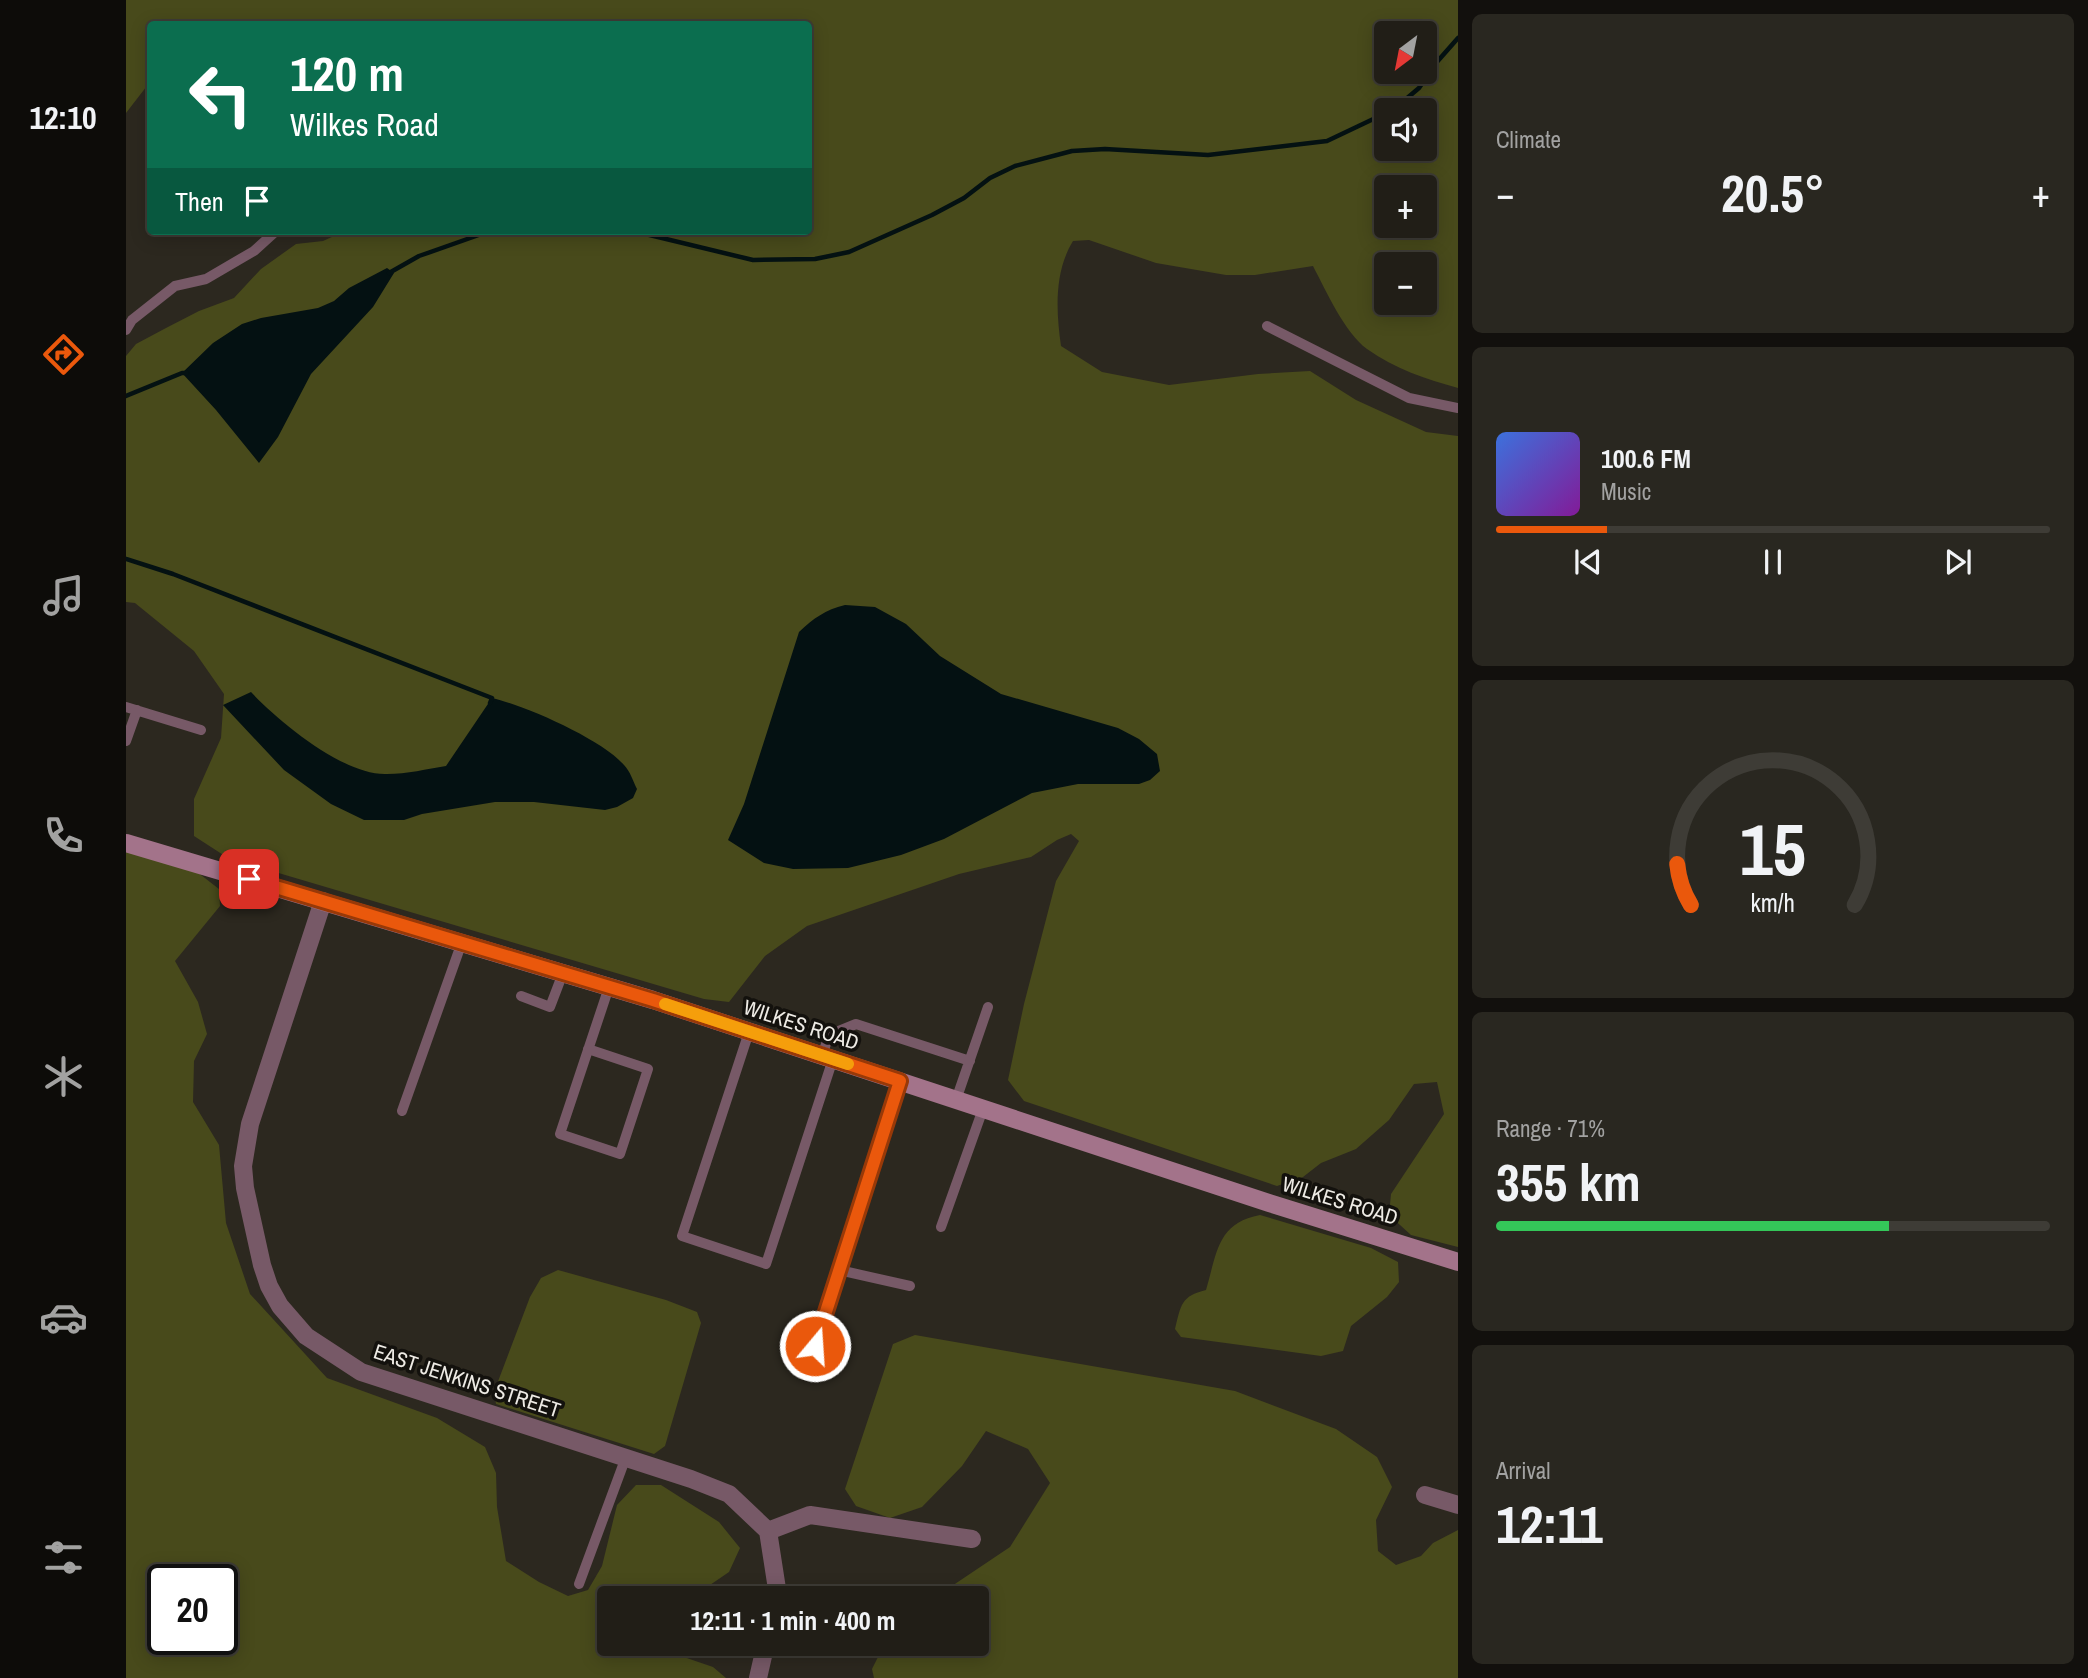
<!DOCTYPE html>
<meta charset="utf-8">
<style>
:root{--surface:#211e17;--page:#292720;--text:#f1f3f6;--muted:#a2a2a1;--line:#3e3c36;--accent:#ea580c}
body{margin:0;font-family:"Archivo Narrow",sans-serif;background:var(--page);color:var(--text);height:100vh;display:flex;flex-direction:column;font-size:26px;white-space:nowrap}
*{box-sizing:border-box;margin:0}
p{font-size:23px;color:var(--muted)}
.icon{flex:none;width:38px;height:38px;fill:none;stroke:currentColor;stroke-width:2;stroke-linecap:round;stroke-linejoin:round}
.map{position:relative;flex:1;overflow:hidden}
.drawer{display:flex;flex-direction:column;gap:14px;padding:14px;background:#12100d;width:630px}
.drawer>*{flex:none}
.top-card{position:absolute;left:21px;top:21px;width:665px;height:214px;border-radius:7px;box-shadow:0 4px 18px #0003,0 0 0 2px var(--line);background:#0b6e4f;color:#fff;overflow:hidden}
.needle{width:46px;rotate:212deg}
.tools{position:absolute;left:1248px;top:21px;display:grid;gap:14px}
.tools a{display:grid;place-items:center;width:63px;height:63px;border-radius:7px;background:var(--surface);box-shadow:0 4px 18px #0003,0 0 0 2px var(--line);font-size:35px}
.speed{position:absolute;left:21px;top:1564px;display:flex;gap:14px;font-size:35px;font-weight:700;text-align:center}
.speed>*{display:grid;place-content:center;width:91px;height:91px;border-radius:50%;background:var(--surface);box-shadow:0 4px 18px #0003,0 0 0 2px var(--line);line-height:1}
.speed .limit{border:4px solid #111;border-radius:10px;background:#fff;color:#111}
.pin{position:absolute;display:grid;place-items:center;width:60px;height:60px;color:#fff;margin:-30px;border-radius:14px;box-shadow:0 4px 10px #0006}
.me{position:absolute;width:77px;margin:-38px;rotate:18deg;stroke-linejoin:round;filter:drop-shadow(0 0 5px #0008)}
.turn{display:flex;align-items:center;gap:24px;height:147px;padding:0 28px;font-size:32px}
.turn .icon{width:91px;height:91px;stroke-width:2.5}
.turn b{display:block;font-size:49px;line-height:60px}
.then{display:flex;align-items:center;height:66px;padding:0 28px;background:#0003;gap:14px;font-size:26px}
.big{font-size:52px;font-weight:700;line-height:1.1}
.drawer .card{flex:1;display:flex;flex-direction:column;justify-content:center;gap:10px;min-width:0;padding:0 24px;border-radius:10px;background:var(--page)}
.drawer .dial{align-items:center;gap:0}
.dial svg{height:182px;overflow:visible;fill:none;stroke:var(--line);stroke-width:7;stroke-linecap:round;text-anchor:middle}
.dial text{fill:var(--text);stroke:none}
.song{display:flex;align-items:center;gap:21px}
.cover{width:84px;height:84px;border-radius:10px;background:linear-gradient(135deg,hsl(220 70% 55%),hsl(290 70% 35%))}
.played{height:7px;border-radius:4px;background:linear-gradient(90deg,var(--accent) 20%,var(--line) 20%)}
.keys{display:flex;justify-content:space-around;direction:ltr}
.heat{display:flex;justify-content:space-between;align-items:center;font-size:38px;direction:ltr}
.charge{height:10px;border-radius:5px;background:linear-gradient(90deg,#34c759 71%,var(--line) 0)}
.trip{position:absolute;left:471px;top:1586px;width:392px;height:70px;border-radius:7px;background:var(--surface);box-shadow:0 4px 18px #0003,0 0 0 2px var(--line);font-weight:700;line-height:70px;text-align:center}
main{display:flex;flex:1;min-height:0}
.dock{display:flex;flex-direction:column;width:126px;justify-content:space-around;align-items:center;background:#0d0c09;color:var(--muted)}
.dock .icon{width:49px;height:49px}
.dock .active{color:var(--accent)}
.dock b{font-size:32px;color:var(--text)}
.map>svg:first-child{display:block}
.green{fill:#484a1b;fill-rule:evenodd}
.water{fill:#041112}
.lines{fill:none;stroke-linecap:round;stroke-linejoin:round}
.stream{stroke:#041112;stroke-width:4.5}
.lane{stroke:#775967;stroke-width:10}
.street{stroke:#775967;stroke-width:18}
.secondary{stroke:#a3738a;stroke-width:18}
.route-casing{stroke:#983908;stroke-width:18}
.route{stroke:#ea580c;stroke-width:12}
.slow{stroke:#f59e0b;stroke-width:12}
.labels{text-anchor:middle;stroke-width:7;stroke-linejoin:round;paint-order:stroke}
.street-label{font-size:21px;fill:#eeebe5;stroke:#13110d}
</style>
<main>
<nav class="dock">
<b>12:10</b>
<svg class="icon active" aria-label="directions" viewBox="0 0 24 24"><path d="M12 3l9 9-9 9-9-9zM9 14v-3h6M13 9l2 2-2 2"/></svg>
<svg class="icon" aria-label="music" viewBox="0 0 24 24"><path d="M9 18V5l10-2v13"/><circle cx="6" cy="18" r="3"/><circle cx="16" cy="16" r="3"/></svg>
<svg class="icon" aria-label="phone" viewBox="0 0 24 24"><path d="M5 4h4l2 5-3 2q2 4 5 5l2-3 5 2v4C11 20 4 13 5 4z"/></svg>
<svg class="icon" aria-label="climate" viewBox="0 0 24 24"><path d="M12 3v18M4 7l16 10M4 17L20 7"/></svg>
<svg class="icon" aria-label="car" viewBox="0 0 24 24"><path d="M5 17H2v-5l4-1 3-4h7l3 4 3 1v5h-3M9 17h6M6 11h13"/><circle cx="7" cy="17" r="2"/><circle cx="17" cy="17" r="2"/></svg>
<svg class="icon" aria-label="filters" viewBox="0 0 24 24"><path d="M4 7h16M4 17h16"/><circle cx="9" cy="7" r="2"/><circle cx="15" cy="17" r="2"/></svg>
</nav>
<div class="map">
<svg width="1332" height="1678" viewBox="0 0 1332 1678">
<rect width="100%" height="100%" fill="#2c281f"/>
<path class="green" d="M 0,0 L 1332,0 L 1332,388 C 1300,379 1269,369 1241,349 C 1219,333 1200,291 1187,266 L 1129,275 L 1100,275 L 1030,263 L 963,240 L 947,241 C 928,272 930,311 935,346 L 976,372 L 1043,385 L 1132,374 L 1184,371 L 1230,400 L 1300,432 L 1332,436 L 1332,1247 L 1285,1235 L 1263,1215 L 1265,1194 L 1318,1114 L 1311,1082 L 1288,1084 L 1263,1120 L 1230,1149 L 1195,1163 L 1177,1177 L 1151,1186 L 898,1101 L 882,1080 L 898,1004 L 930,881 L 953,841 L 945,834 L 931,840 L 905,857 L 833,874 L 681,926 L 639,956 L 603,1002 L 578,999 L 102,858 L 68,836 L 68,799 L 95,738 L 98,694 L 68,651 L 9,603 L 0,602 L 0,356 L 10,344 L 40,328 L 73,311 L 108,298 L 135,269 L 170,244 L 197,241 L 219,231 L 682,231 L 682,24 L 24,24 L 24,82 L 0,113 ZM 1260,33 L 1298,33 L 1298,72 L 1260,72 ZM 1260,110 L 1298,110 L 1298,149 L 1260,149 ZM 1260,187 L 1298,187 L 1298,226 L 1260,226 ZM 1260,264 L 1298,264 L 1298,303 L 1260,303 Z
M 0,852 L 66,868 L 93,889 L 94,906 L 49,961 L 72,1002 L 81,1034 L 68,1061 L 67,1102 L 93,1145 L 100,1223 L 124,1294 L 201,1378 L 311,1418 L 359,1447 L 370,1473 L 371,1507 L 380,1561 L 413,1582 L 442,1596 L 462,1590 L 476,1566 L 491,1505 L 510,1485 L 535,1485 L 593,1522 L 614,1548 L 603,1572 L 565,1598 L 483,1598 L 483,1643 L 527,1643 L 549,1654 L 587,1667 L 600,1678 L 0,1678 ZM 37,1580 L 96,1580 L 96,1640 L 37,1640 Z
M 1134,1215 L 1245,1248 L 1272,1262 L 1273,1282 L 1261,1297 L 1225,1326 L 1217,1351 L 1195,1356 L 1055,1337 L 1049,1329 C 1055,1305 1055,1296 1080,1290 C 1091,1253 1091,1223 1134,1215 Z
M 432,1270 L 540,1300 L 571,1312 L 575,1323 L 539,1446 L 528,1454 L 370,1404 L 368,1392 L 404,1297 L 415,1278 Z
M 789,1335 L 1109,1391 L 1210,1429 L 1251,1457 L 1266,1487 L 1250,1520 L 1252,1551 L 1270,1565 L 1295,1556 L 1307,1543 L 1332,1530 L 1332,1678 L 748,1678 L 746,1669 L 759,1643 L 850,1643 L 850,1598 L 808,1598 L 884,1547 L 924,1483 L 902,1449 L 860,1431 L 836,1466 L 796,1507 L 764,1518 L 730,1506 L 719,1489 L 767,1344 Z"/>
<path class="water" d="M 261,268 L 268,273 L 247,307 L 185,374 L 152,437 L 133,463 L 90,410 L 56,373 L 87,343 L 116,324 L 135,318 L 192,308 L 208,301 L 223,288 Z
M 719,605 L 749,607 L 780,624 L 814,656 L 875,694 L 992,728 L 1013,739 L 1031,754 L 1034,771 L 1024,780 L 1013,784 L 952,784 L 906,793 L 818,839 L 775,855 L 722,868 L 667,869 L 638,863 L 602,840 L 618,804 L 673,632 C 688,618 699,610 719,605 Z
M 125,692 C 153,722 219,776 261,774 C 281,774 301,769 320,766 L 366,698 C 400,706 475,739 498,765 C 504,771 507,781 511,789 L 507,798 L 491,807 L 479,810 L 408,802 L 369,802 L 296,814 L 278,820 L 238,820 L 205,804 L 158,770 L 97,705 Z"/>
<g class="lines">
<path class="stream" d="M 1267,110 L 1293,88 L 1310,63 L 1332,38
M 507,231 L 627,260 L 689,259 L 723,252 L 806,215 L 838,198 L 864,178 L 889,166 L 946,151 L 979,149 L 1082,155 L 1201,141 L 1260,113
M 263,273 L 293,256 L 364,231
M 0,396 L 56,373 L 61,373
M 0,559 L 47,574 L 366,698 L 364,703"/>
<path class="lane" d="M 1141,326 L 1283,398 L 1332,408
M 0,330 L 6,320 L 49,286 L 80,279 L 128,251 L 150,231
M 0,707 L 75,730
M 0,741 L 11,710
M 395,996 L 424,1007 L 437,973
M 623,1032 L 556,1236 L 640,1264 L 707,1059
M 462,1049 L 522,1069 L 494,1154 L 434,1134 L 483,987
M 696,1056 L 703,1035 L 730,1024 L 844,1061
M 830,1100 L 862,1007
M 276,1111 L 336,942
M 815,1227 L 857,1109
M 713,1270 L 784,1286
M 681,1372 L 774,1081
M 453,1584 L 500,1457"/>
<path class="street" d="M 197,901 L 124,1124 L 117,1166 L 119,1188 L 136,1265 L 143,1286 L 154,1306 L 180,1336 L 235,1372 L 565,1479 L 603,1494 L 642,1531 L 684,1515 L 846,1539
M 1299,1495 L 1332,1505
M 642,1531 L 651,1589 L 649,1598
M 632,1678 L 640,1643"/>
<path class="secondary" d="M 0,843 L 527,1000 L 1143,1203 L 1332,1262"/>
</g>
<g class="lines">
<defs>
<path id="route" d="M 123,879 L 527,1000 L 774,1081 L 689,1346"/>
</defs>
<use href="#route" class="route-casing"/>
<use href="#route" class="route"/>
<path class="slow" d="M 539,1004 L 722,1064"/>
</g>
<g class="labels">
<g class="street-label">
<text transform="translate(675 1025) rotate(18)" y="7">WILKES ROAD</text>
<text transform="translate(1214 1201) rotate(17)" y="7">WILKES ROAD</text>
<text transform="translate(341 1381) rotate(18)" y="7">EAST JENKINS STREET</text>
</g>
</g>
</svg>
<div class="tools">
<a><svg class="needle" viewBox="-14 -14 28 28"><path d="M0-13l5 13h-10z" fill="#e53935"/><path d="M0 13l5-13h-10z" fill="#a2a2a1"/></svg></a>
<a><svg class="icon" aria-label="sound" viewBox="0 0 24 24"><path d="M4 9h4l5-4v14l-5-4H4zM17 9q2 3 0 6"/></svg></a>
<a>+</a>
<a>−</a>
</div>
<div class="speed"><div class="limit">20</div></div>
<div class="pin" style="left:123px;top:879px;background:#d93025"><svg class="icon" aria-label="arrive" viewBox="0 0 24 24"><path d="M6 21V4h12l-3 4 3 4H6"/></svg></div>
<svg class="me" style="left:689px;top:1346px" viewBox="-20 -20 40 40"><circle r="17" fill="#ea580c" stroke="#fff" stroke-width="3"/><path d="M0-11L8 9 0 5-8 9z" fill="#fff"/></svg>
<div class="trip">12:11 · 1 min · 400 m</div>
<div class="top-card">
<div class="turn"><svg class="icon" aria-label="left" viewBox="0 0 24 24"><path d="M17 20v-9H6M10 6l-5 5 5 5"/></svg><div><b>120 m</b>Wilkes Road</div></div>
<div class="then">Then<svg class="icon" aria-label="arrive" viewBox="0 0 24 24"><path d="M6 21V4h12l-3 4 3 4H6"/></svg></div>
</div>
</div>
<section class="drawer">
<div class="card"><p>Climate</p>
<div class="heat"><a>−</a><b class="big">20.5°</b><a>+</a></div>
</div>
<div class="card">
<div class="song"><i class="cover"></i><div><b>100.6 FM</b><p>Music</p></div></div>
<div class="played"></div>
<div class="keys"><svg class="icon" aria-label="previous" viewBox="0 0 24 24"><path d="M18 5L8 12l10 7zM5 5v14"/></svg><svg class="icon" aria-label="pause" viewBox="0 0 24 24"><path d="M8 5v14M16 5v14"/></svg><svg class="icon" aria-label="next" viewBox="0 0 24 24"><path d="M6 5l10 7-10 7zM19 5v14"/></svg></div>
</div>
<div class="card dial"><svg viewBox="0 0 100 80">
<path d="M14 69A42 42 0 1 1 86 69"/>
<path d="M14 69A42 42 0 0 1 8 51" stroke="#ea580c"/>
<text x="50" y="56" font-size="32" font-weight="700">15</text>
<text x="50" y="72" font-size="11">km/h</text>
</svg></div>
<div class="card"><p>Range · 71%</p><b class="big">355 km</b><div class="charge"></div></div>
<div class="card"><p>Arrival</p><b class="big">12:11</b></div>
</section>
</main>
